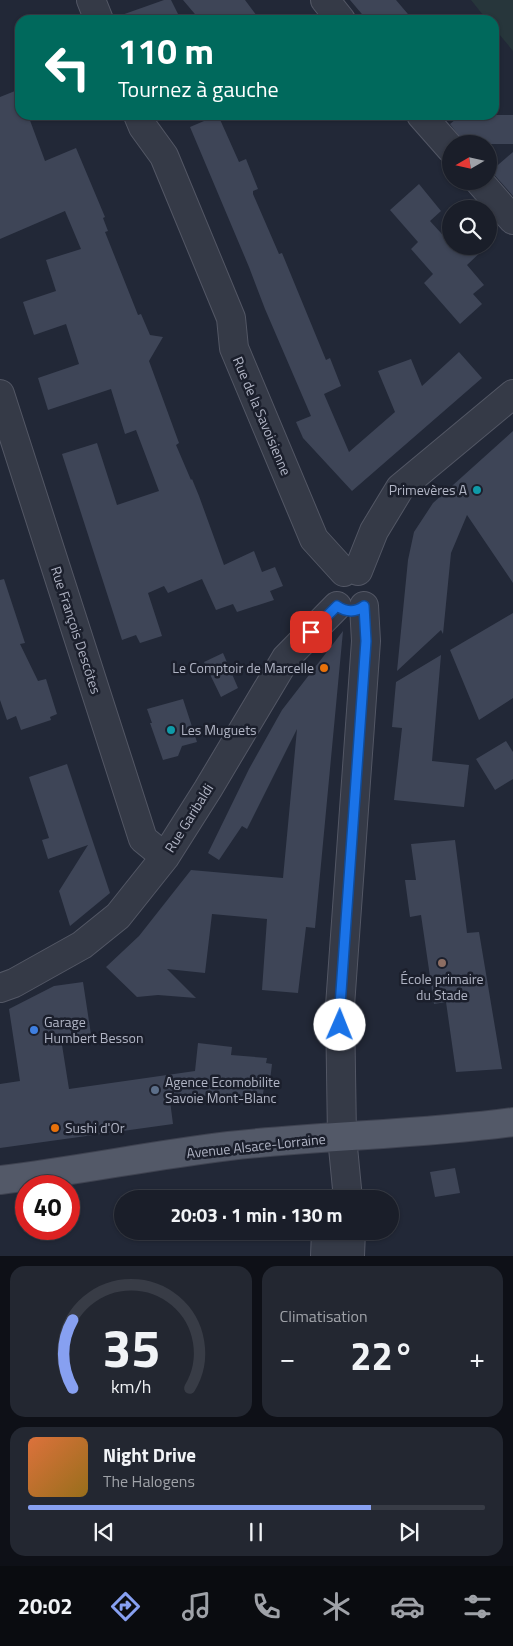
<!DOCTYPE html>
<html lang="fr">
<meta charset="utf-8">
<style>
:root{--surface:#1a1e29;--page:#232731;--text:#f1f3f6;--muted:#9fa2a8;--line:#383c46;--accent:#87a0f1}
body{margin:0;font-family:"Titillium Web",sans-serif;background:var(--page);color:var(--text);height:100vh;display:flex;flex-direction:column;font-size:19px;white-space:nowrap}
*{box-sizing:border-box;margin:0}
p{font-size:16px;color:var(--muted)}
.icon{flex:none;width:28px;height:28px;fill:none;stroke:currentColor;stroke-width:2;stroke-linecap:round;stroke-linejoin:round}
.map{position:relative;height:1256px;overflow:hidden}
.sheet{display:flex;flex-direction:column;gap:10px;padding:10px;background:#0e1017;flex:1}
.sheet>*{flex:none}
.banner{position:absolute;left:15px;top:15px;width:484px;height:105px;border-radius:15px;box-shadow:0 1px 4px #0004,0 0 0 1px var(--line);background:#00695c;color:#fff;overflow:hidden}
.needle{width:32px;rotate:261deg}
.tools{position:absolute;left:442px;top:135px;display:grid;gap:10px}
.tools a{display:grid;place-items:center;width:55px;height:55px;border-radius:50%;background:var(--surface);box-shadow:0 1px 4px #0004,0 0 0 1px var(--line);font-size:25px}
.speed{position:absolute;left:15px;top:1175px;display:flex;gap:10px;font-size:25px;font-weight:700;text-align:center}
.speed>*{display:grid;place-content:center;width:65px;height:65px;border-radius:50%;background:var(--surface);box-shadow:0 1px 4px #0004,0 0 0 1px var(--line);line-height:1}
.speed .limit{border:8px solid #d22;background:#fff;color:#111}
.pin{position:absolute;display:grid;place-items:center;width:42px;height:42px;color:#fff;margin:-21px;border-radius:10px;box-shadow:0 2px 8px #0006}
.me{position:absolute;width:55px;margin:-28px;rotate:1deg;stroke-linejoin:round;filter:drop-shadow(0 0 4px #0008)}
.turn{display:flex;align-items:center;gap:18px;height:105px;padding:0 20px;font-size:22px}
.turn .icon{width:65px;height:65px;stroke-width:2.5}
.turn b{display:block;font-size:35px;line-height:42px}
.big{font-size:38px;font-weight:700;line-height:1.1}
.sheet .tile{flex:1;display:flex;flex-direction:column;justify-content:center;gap:8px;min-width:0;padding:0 18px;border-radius:15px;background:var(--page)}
.sheet .dial{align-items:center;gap:0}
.dial svg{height:130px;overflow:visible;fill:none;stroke:var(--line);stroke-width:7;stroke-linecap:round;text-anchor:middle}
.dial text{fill:var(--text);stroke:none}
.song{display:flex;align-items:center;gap:15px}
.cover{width:60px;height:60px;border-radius:8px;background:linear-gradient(135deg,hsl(20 70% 55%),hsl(40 70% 35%))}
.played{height:5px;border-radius:2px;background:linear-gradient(90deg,var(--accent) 75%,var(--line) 75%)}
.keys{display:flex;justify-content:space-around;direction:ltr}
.heat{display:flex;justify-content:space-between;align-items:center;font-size:28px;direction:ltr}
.sheet .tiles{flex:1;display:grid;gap:10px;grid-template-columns:1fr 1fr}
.tile:last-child{grid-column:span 2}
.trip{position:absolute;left:114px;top:1190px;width:285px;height:50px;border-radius:25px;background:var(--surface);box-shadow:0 1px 4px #0004,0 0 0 1px var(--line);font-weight:700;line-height:50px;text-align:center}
.tab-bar{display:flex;height:80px;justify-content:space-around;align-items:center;background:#0a0c10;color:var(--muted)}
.tab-bar .icon{width:35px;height:35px}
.tab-bar .active{color:var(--accent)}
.tab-bar b{font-size:22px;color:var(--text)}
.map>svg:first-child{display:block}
.green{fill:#27363b}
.building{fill:#3e4557}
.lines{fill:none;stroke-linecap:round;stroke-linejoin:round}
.minor-casing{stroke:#535765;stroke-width:30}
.major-casing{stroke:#3f4351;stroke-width:30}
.minor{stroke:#353a47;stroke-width:28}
.major{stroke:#535968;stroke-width:28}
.route-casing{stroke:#114b97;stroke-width:12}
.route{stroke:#1a73e8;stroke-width:9}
.culture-dot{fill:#0f9aa8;stroke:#1b1f2c;stroke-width:2}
.food-dot{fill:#e8710a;stroke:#1b1f2c;stroke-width:2}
.education-dot{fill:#8d6e63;stroke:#1b1f2c;stroke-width:2}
.shop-dot{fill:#3f7fe0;stroke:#1b1f2c;stroke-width:2}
.service-dot{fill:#5c6f8a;stroke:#1b1f2c;stroke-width:2}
.labels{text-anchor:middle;stroke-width:5;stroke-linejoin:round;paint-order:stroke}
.street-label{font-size:14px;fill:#b0b4c4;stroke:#1b1f2c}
.poi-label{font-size:14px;fill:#b0b4c4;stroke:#1b1f2c;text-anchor:start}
</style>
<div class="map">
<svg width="513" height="1256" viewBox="0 0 513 1256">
<rect width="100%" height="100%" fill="#222837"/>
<path class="green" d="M 471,0 L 513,0 L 513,51 L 494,28 L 494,20 L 487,20 Z"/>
<path class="building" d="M 164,0 L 171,0 L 181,20 L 116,20 L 116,17 Z
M 183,0 L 245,0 L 260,20 L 200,20 Z
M 350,0 L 396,0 L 413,20 L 367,20 Z
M 20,89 L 20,115 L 28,115 L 45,161 L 76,148 L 105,217 L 103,218 L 108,231 L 105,232 L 138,315 L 141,314 L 150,335 L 163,337 L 149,361 L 179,443 L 176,445 L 191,480 L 192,479 L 199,496 L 224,565 L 254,551 L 262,572 L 275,567 L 283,586 L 270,591 L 274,600 L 237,612 L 233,604 L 216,610 L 202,579 L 168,593 L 164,586 L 148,593 L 162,636 L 140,643 L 136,635 L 122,640 L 62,454 L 97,443 L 117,505 L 159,491 L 136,430 L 125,434 L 111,389 L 48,410 L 38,378 L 79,364 L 66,324 L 34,335 L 23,302 L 56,291 L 46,260 L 81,249 L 65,211 L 0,239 L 0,97 Z
M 218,115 L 239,162 L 246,159 L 258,189 L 253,191 L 253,194 L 279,254 L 282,253 L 326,360 L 330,358 L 341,386 L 324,394 L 349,452 L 395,412 L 378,371 L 411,359 L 422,386 L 459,352 L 482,378 L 352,491 L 303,438 L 296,422 L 311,416 L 265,309 L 249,267 L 190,127 Z
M 461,115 L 513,115 L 513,144 L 465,144 L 450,124 Z
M 513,152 L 513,196 L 491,171 Z
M 419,184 L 441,211 L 430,221 L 451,244 L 451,246 L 487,246 L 467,265 L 484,285 L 473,294 L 482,304 L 460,324 L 424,283 L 433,274 L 411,249 L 418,242 L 390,210 Z
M 513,431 L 513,583 L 467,515 L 451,553 L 443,634 L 441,630 L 397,671 L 408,560 L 414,532 L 433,503 Z
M 4,579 L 25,643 L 20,644 L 38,681 L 46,679 L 57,714 L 50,717 L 51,720 L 21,730 L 16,716 L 7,720 L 0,700 L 0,580 Z
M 513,613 L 513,698 L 479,720 L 450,650 Z
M 343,631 L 315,928 L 306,927 L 298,993 L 262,990 L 267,919 L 212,914 L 205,973 L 167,969 L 196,998 L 158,995 L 137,997 L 106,967 L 139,936 L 191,870 L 283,878 L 297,729 L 247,829 L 242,826 L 219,860 L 208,853 L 249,769 L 282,710 Z
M 223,653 L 238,688 L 221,697 L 204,662 Z
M 441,655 L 432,761 L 469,765 L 464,807 L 394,800 L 402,728 L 392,727 L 396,682 Z
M 183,699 L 197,742 L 182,746 L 178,756 L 163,760 L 150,723 L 152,723 L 147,709 Z
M 506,741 L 513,752 L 513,779 L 495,790 L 476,759 Z
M 67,764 L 110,893 L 70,926 L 59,891 L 88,845 L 48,859 L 42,840 L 49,838 L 29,777 Z
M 455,840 L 467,933 L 479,932 L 502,1069 L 456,1072 L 446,1002 L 434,1004 L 421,915 L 410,917 L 405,880 L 416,880 L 411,844 Z
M 83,982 L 92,1041 L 62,1045 L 69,1089 L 195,1071 L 198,1043 L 232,1047 L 231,1055 L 267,1058 L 266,1063 L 272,1064 L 269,1089 L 264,1088 L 262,1099 L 242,1096 L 242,1099 L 169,1093 L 173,1124 L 0,1148 L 0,1084 L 20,1081 L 9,1009 L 54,986 Z
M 455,1168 L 460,1193 L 435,1197 L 430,1172 Z"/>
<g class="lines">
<defs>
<path id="minor" d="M 91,0 L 99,20
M 325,0 L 341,20
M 138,115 L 143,127 L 164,156 L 231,318 L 234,348 L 314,539 L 344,572
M 421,115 L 451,149
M 479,181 L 513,220
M 0,394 L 143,839 L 165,857
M 358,571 L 374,531 L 400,488 L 513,394
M 0,988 L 14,983 L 82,945 L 118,916 L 165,857 L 208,789 L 286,658 L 337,606
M 348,1199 L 342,1137 L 340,1006 L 366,641 L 364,606
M 325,1256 L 326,1231
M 350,1256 L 351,1231"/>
<path id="major" d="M 0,1180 C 77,1171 153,1155 229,1146 C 324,1135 419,1135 513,1122"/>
</defs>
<use href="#minor" class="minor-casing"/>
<use href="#major" class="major-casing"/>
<use href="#minor" class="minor"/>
<use href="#major" class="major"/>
</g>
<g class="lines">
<defs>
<path id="route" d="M 311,632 L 337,606 C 346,612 355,613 364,606 L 366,641 L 346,921 L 340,1006 L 340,1025"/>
</defs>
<use href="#route" class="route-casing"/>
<use href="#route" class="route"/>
</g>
<g class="culture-dot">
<circle cx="477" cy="490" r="5"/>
<circle cx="171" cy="730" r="5"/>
</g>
<g class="food-dot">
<circle cx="324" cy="668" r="5"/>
<circle cx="55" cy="1128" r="5"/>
</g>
<circle class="education-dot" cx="442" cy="963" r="5"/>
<circle class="shop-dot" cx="34" cy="1030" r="5"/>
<circle class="service-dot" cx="155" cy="1090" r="5"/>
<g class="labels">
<g class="street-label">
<text transform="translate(262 416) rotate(67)" y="5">Rue de la Savoisienne</text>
<text transform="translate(76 630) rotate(72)" y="5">Rue François Descôtes</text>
<text transform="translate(189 818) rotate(-58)" y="5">Rue Garibaldi</text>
<text transform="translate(256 1146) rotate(-6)" y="5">Avenue Alsace-Lorraine</text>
</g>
<g class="poi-label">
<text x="467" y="495" text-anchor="end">Primevères A</text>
<text x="314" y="673" text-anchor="end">Le Comptoir de Marcelle</text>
<text x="181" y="735">Les Muguets</text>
<text x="442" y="984" text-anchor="middle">École primaire<tspan x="442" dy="16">du Stade</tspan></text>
<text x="44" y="1027">Garage<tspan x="44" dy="16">Humbert Besson</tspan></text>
<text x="165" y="1087">Agence Ecomobilite<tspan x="165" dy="16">Savoie Mont-Blanc</tspan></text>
<text x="65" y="1133">Sushi d'Or</text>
</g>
</g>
</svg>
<div class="tools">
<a><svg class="needle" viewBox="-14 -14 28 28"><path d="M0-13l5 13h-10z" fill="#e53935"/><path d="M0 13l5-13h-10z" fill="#9fa2a8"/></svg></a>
<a><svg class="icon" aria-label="search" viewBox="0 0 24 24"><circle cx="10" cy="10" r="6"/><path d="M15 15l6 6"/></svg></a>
</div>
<div class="speed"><div class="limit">40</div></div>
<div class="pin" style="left:311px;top:632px;background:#d93025"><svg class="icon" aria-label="arrive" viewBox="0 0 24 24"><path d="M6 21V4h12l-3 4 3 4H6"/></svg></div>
<svg class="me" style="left:340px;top:1025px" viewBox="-20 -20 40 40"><circle r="19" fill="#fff"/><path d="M0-13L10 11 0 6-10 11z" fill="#1a73e8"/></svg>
<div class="trip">20:03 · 1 min · 130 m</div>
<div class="banner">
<div class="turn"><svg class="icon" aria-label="left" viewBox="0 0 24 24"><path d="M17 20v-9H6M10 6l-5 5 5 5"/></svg><div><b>110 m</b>Tournez à gauche</div></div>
</div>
</div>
<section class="sheet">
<div class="tiles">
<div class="tile dial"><svg viewBox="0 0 100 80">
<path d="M14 69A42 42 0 1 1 86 69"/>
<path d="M14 69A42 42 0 0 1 14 27" stroke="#87a0f1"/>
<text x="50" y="56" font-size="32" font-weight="700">35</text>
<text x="50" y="72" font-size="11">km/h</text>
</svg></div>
<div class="tile"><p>Climatisation</p>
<div class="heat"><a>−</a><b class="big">22°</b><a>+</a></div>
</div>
<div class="tile">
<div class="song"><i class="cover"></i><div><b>Night Drive</b><p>The Halogens</p></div></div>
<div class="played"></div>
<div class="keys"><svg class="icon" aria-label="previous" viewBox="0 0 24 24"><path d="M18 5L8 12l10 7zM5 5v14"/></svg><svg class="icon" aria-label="pause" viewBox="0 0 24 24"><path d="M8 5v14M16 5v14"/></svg><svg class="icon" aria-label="next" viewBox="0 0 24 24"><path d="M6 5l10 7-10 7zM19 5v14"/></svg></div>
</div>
</div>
</section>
<nav class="tab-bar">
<b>20:02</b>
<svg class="icon active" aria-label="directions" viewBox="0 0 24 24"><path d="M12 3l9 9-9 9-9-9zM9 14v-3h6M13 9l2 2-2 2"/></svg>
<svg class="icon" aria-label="music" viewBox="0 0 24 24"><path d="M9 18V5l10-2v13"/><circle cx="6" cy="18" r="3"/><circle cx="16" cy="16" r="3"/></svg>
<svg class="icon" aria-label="phone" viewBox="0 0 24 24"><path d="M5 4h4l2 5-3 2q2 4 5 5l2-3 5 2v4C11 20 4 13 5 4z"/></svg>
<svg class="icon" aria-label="climate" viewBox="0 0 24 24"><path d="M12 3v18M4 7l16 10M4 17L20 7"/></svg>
<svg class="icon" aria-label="car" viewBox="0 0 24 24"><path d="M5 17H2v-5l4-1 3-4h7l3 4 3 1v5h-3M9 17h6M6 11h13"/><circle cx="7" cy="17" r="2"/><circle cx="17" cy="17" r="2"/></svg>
<svg class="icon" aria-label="filters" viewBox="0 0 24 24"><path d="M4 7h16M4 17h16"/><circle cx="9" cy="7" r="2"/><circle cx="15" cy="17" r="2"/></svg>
</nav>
